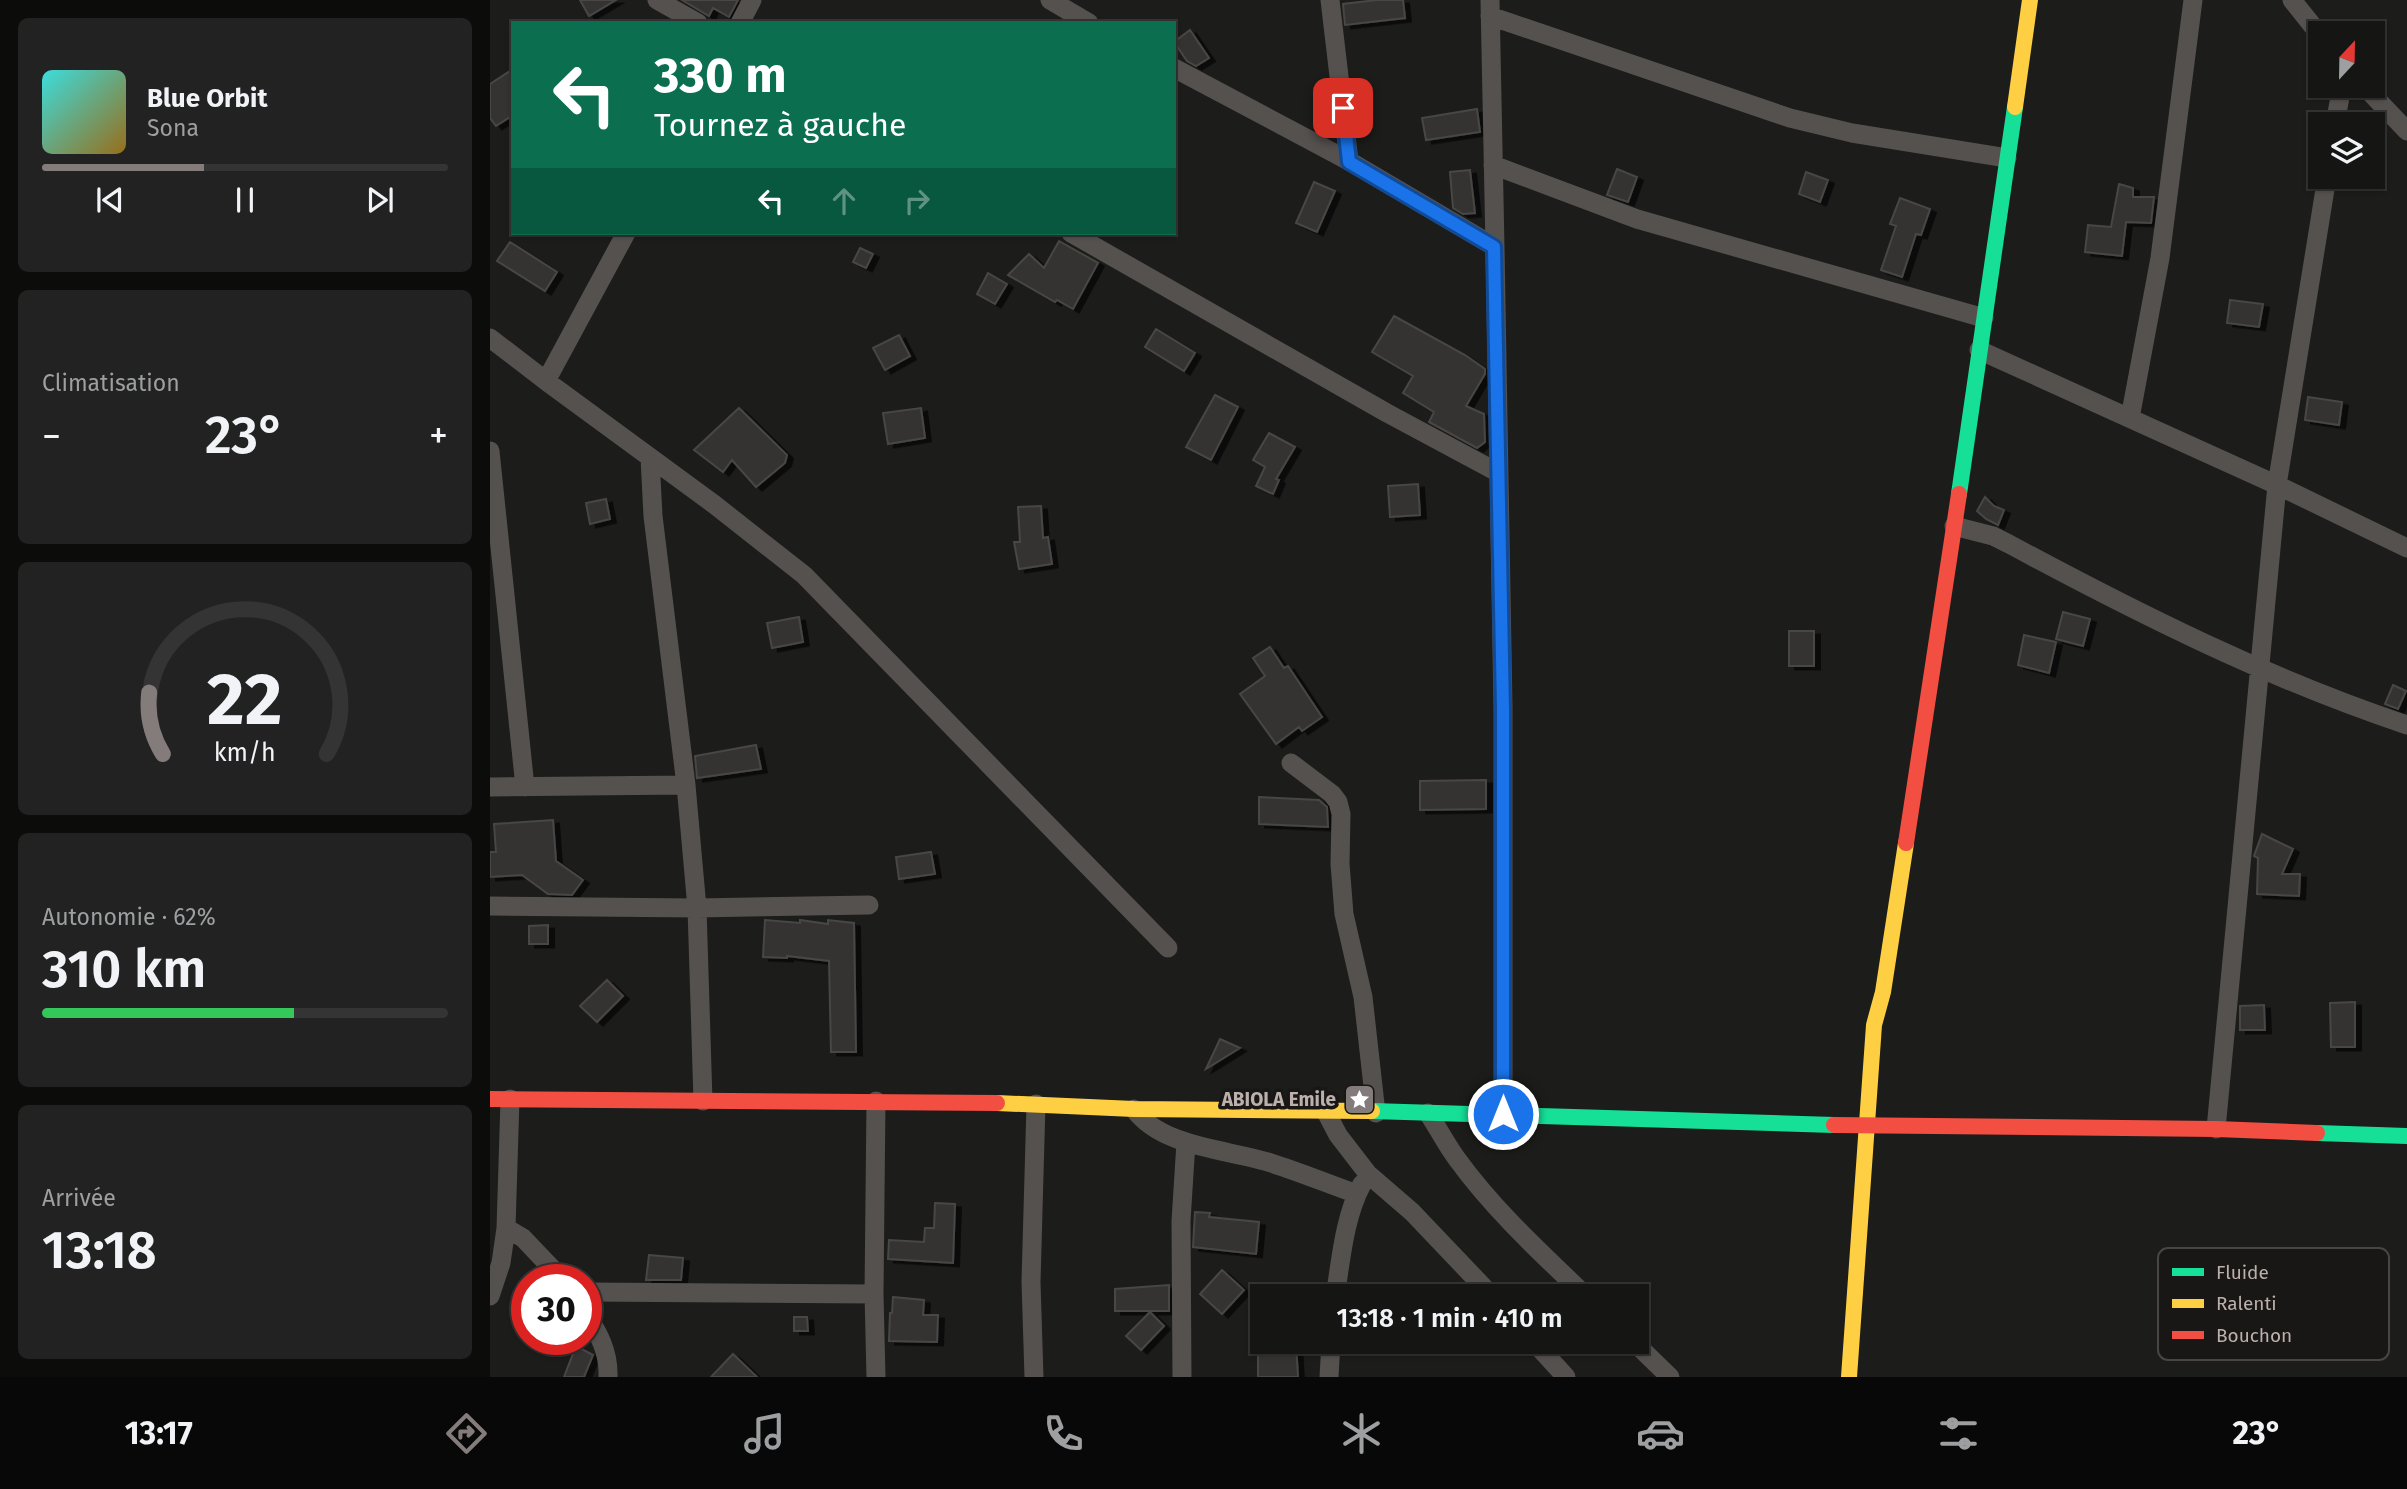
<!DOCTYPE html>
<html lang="fr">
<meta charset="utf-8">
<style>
:root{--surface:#151514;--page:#222;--text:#f1f3f6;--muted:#9d9fa0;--line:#343434;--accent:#847c7a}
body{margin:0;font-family:"Fira Sans",sans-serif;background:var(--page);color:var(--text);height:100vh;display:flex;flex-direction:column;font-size:26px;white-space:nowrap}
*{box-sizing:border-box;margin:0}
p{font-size:23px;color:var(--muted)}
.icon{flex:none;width:38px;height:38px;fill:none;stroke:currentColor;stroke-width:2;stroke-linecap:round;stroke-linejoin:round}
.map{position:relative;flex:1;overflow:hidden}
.details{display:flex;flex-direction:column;gap:18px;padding:18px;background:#0c0c0b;width:490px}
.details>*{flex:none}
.banner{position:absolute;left:21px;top:21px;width:665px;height:214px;border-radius:0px;box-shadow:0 2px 5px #0004,0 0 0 2px var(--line);background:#0b6e4f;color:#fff;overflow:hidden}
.needle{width:46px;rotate:22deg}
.fabs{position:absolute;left:1818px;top:21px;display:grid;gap:14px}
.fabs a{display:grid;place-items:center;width:77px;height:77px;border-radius:0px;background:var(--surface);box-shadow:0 2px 5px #0004,0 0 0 2px var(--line);font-size:35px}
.speed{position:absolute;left:21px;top:1264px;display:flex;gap:14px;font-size:35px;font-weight:700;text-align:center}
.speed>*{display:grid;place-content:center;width:91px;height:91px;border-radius:50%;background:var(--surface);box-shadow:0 2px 5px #0004,0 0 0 2px var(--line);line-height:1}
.speed .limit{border:10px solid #d22;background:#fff;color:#111}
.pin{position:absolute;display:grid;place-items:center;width:60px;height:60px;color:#fff;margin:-30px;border-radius:14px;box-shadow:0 4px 10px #0006}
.me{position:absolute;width:77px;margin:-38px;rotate:0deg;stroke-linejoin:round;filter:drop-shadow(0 0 5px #0008)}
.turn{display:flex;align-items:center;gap:24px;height:147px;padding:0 28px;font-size:32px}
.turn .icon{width:91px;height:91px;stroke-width:2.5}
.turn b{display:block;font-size:49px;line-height:60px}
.lanes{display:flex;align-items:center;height:66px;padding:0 28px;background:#0003;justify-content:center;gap:35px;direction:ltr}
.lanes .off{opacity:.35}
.big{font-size:52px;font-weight:600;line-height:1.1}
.details .card{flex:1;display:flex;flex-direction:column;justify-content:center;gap:10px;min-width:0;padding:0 24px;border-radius:10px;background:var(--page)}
.details .dial{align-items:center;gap:0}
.dial svg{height:182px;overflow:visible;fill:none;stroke:var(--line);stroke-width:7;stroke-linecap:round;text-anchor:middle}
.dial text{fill:var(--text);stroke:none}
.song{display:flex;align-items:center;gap:21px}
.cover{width:84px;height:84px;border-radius:10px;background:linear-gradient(135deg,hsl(180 70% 55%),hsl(40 70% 35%))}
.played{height:7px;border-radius:4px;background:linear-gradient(90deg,var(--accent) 40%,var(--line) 40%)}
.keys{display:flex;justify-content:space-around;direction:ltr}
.heat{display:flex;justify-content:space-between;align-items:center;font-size:38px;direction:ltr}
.charge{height:10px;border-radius:5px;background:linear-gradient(90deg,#34c759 62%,var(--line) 0)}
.trip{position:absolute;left:760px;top:1284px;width:399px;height:70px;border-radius:0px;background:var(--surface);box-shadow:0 2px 5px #0004,0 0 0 2px var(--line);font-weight:600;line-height:70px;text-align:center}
.menu{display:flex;height:112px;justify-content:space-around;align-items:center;background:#080808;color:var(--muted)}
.menu .icon{width:49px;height:49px}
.menu .selected{color:var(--accent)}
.menu b{font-size:32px;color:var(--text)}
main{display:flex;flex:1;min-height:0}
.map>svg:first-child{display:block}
.building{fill:#343332;stroke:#484644;stroke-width:2;filter:url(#shadow)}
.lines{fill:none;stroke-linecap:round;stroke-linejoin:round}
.street{stroke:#55514f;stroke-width:19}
.fast{stroke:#16e098;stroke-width:16}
.slow{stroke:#ffcf43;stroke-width:16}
.jam{stroke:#f24e42;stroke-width:16}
.route-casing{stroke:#114b97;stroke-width:18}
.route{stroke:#1a73e8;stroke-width:12}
.labels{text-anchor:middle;stroke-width:7;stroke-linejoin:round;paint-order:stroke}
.poi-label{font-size:19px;font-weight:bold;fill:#bcb0ad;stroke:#181715;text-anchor:end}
.key{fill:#181715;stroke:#494543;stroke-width:2}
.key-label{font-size:19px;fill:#bcb0ad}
</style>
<main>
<section class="details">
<div class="card">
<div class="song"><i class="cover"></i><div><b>Blue Orbit</b><p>Sona</p></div></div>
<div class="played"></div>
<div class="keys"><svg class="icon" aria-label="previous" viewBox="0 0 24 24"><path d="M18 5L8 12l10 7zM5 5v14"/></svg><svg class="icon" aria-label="pause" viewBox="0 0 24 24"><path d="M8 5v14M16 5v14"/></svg><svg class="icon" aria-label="next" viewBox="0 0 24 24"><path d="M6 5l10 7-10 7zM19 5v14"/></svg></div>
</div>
<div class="card"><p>Climatisation</p>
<div class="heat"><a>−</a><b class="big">23°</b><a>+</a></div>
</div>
<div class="card dial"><svg viewBox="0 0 100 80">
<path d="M14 69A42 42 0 1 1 86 69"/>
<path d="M14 69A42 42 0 0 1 8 42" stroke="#847c7a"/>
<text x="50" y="56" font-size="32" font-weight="700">22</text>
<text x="50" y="72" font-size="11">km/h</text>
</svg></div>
<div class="card"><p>Autonomie · 62%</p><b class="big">310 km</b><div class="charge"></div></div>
<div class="card"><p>Arrivée</p><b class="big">13:18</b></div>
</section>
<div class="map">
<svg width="1917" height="1377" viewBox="0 0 1917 1377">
<defs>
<filter id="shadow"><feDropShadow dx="6" dy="3.5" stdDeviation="0" flood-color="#0009"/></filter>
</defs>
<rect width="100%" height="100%" fill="#1c1c1b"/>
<path class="building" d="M 90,0 L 126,0 L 99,16 Z
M 192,0 L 248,0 L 239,17 L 223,8 L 219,16 Z
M 887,0 L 913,0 L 915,18 L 855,25 L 853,4 Z
M 700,30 L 719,58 L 706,66 L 697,61 L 684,42 Z
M 23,69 L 23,115 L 6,126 L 0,118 L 0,84 Z
M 987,109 L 990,132 L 936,140 L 932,118 Z
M 1127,169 L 1147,177 L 1138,202 L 1117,195 Z
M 980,170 L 985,213 L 973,214 L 963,208 L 960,172 Z
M 1316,172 L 1338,180 L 1330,202 L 1309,194 Z
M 824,182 L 845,191 L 827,232 L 806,223 Z
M 1629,184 L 1643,188 L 1643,197 L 1664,197 L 1661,223 L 1636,222 L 1632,256 L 1595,252 L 1598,225 L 1621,227 Z
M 1410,198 L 1440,209 L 1431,235 L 1426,234 L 1412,277 L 1391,270 L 1406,226 L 1400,224 Z
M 569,241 L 608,263 L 583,309 L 567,300 L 565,302 L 518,275 L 539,254 L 554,268 Z
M 20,242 L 67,272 L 55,291 L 7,261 Z
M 370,248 L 383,254 L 376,268 L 363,262 Z
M 498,273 L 517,284 L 505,304 L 487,294 Z
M 1740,300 L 1773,304 L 1769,327 L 1737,323 Z
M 904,316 L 975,355 L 995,369 L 995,374 L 976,406 L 994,414 L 995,442 L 987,448 L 939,422 L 944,412 L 913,393 L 923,376 L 882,352 Z
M 666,329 L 705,353 L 694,371 L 655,347 Z
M 409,335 L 420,356 L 395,370 L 383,348 Z
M 725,395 L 748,407 L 721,460 L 696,447 Z
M 1818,397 L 1852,402 L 1849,425 L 1815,420 Z
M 249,408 L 297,455 L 295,463 L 266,487 L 242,460 L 233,472 L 204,450 Z
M 431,408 L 435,438 L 398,444 L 393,413 Z
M 779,433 L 805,447 L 786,479 L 789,480 L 783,494 L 766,486 L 775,467 L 763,460 Z
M 928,484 L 930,515 L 900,517 L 898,486 Z
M 1495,497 L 1504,506 L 1514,510 L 1508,525 L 1496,519 L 1487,511 Z
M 116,499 L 120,519 L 100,524 L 96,503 Z
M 551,506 L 553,538 L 558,537 L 562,564 L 529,569 L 524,542 L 530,542 L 528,507 Z
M 1573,612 L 1600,619 L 1593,646 L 1566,639 Z
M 309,617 L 313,642 L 282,648 L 277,623 Z
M 1299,631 L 1324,631 L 1324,666 L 1299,666 Z
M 1534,635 L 1566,642 L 1559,673 L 1528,665 Z
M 780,647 L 794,668 L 798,666 L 832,717 L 812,731 L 809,727 L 786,744 L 750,694 L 775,676 L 763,658 Z
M 1903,685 L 1916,691 L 1908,709 L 1895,704 Z
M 266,745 L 271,769 L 207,778 L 205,756 Z
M 996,780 L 996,809 L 930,810 L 930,781 Z
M 769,797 L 829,800 L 837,807 L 838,827 L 769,824 Z
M 63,820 L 66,861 L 93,880 L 82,895 L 58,894 L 32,875 L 0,877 L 0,852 L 6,852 L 4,824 Z
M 1772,834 L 1803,849 L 1792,874 L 1810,874 L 1809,896 L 1767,894 L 1768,858 L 1764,856 Z
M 441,852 L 445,874 L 409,879 L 406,857 Z
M 275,920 L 310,923 L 310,920 L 338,924 L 338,920 L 364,923 L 366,1052 L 341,1052 L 339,961 L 297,956 L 297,958 L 273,957 Z
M 58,925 L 58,944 L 39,944 L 39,926 Z
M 117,980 L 133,996 L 107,1022 L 90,1006 Z
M 1865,1002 L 1865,1047 L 1841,1047 L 1840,1003 Z
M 1774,1005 L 1775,1030 L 1750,1030 L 1750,1006 Z
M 730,1039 L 750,1048 L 716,1069 Z
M 445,1203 L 465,1204 L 463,1263 L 398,1259 L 399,1240 L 434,1242 L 435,1228 L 444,1228 Z
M 705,1212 L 720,1213 L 719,1217 L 769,1222 L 766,1254 L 703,1247 Z
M 159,1255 L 193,1258 L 191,1280 L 156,1280 Z
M 732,1270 L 754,1290 L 732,1314 L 710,1294 Z
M 679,1285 L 679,1311 L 625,1311 L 625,1289 Z
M 403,1297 L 434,1300 L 433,1315 L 448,1315 L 447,1342 L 399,1341 L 400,1313 L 402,1313 Z
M 660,1312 L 674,1326 L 651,1350 L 636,1336 Z
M 304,1317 L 317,1317 L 318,1331 L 304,1331 Z
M 768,1342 L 806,1343 L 808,1377 L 768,1377 Z
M 86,1346 L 103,1355 L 94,1377 L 74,1377 Z
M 243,1354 L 267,1377 L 221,1377 Z"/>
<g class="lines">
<path class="street" d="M 167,0 L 208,23
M 560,0 L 599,23
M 840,0 L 859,161
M 1000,0 L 1005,247
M 1802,0 L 1830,35
M 1000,16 L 1300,118 L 1362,133 L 1517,158
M 250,23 L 262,0
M 684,68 L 859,161 L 1005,247 L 1013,708 L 1013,1114
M 1874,86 L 1917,131
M 1845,124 L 1852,86
M 1003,165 L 1147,219 L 1494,318
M 581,233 L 897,413 L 1007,472
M 0,338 L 56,381 L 136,233
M 1489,350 L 1787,485 L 1917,548
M 56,381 L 225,505 L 314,575 L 678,948
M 1640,418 L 1670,258 L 1703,0
M 0,451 L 35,787
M 160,458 L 163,516 L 196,785 L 207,908 L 213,1101
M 1464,526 L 1503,536 L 1519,544 C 1647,613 1779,679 1917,725
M 801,763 L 842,794 L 848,802 L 851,814 L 850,864 L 854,914 L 873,997 L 886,1113
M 0,787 L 196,785
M 0,906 L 207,908 L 379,905
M 644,1109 C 672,1148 738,1149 781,1163 C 810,1172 838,1184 867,1194
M 835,1110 L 848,1135 L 878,1174 L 922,1212 L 1003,1297
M 938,1113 C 948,1128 956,1144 967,1159 C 1004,1210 1051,1253 1097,1297
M 1726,1129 L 1787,485 L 1837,177
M 16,1228 L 33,1238 L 72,1279
M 96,1292 L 384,1294
M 0,1296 L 11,1263 L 16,1228 L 20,1099
M 845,1297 C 851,1260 854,1218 872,1184
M 96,1314 C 109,1334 119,1352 118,1377
M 1044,1342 L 1076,1377
M 1144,1342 L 1180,1377
M 386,1377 L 384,1294 L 386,1101
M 544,1377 L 541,1282 L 546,1104
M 692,1377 L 691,1221 L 696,1142
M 839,1377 L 841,1342"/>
<path class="fast" d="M 1469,494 L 1525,107
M 882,1111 L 1344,1125
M 1827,1133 L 1917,1136"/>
<path class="slow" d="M 1525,107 L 1540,0
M 507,1103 L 644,1109 L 882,1111
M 1359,1377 L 1384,1025 L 1393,992 L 1416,843"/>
<path class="jam" d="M 1416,843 L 1469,494
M 0,1099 L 507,1103
M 1344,1125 L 1726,1129 L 1827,1133"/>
</g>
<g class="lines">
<defs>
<path id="route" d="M 853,108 L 859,162 L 1004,247 L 1013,708 L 1013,1114"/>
</defs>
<use href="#route" class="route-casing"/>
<use href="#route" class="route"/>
</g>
<defs>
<symbol id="sight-square" viewBox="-11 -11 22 22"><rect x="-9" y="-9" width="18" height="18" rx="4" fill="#847c7a" stroke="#181715"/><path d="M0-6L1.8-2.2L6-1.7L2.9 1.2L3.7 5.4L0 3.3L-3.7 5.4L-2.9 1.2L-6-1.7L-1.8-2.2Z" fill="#fff"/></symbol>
</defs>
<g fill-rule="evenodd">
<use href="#sight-square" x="852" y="1082" width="35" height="35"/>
</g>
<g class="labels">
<g class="poi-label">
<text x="846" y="1106">ABIOLA Emile</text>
</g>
</g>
<rect x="1668" y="1248" width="231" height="112" rx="10" class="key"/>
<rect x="1682" y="1268" width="32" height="8" fill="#16e098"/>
<rect x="1682" y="1299" width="32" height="9" fill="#ffcf43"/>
<rect x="1682" y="1331" width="32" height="8" fill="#f24e42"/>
<g class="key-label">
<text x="1726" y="1279">Fluide</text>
<text x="1726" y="1310">Ralenti</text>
<text x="1726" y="1342">Bouchon</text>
</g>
</svg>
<div class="fabs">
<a><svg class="needle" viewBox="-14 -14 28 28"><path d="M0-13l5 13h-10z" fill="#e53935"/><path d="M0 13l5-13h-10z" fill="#9d9fa0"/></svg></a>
<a><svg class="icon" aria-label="layers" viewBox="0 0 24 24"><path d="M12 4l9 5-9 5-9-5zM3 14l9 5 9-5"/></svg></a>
</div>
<div class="speed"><div class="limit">30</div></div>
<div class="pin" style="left:853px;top:108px;background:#d93025"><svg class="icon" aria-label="arrive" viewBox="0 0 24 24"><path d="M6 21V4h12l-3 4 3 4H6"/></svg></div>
<svg class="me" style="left:1013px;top:1114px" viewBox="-20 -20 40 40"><circle r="17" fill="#1a73e8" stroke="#fff" stroke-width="3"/><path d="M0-11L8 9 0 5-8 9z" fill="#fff"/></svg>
<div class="trip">13:18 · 1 min · 410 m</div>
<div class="banner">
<div class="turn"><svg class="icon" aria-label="left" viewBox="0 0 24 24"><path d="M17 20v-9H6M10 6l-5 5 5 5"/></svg><div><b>330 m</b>Tournez à gauche</div></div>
<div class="lanes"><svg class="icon" aria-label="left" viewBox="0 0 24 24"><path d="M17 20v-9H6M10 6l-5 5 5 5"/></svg><svg class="icon off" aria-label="ahead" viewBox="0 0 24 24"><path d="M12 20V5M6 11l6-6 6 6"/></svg><svg class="icon off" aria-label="right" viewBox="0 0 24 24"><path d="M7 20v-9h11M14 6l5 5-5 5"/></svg></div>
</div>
</div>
</main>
<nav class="menu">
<b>13:17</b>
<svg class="icon selected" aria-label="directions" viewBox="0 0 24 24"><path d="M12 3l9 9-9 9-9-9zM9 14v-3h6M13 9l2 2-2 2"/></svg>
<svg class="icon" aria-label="music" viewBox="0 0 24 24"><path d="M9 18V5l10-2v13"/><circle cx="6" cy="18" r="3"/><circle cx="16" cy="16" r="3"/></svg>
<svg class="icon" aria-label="phone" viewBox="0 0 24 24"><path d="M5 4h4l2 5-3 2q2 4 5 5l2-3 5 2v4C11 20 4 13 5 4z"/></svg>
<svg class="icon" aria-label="climate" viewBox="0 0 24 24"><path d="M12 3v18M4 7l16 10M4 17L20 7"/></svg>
<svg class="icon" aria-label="car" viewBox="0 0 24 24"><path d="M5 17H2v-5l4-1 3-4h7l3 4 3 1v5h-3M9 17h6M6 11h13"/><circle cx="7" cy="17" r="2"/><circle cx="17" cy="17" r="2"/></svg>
<svg class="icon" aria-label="filters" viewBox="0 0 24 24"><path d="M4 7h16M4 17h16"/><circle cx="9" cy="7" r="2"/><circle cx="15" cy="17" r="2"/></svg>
<b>23°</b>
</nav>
